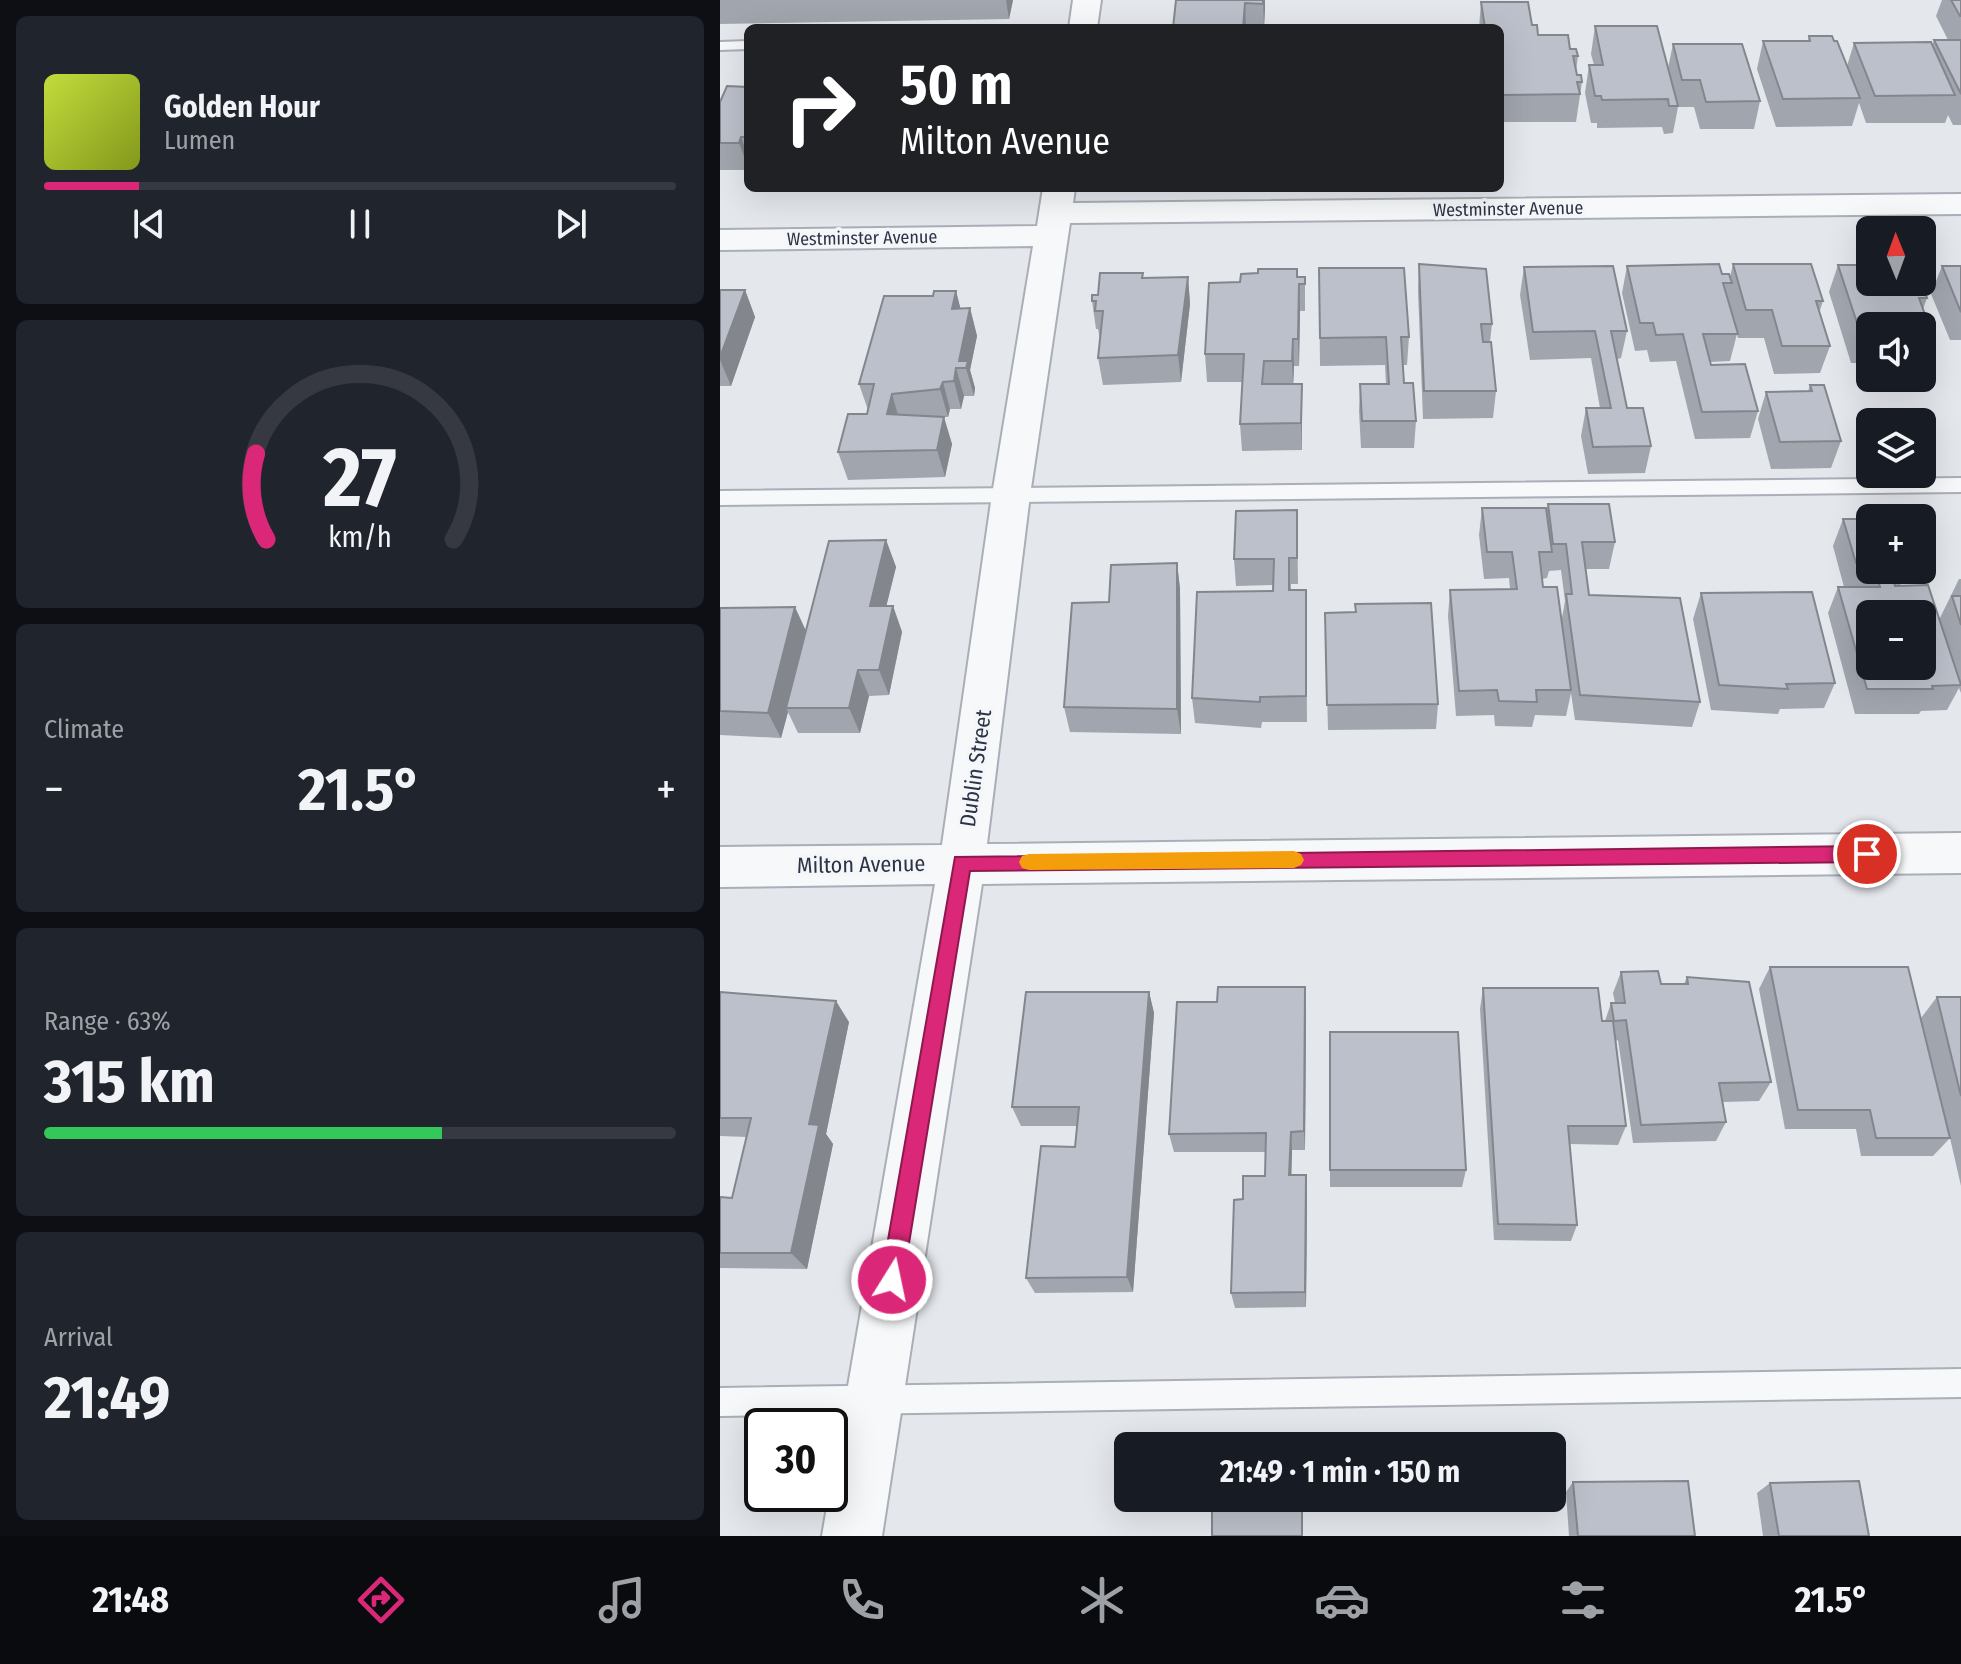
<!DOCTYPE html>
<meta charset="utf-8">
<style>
:root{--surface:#171b24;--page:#20242c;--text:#f1f3f6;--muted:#9ea1a6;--line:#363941;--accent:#db2777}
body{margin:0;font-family:"Fira Sans Condensed",sans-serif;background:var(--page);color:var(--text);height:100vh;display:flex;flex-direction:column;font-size:30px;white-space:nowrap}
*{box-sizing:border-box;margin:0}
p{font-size:26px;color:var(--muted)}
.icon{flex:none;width:44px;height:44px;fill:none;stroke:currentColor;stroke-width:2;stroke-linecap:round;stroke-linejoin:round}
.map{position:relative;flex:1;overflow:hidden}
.drawer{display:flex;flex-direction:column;gap:16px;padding:16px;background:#0d0f14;width:720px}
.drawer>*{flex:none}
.banner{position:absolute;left:24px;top:24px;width:760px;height:168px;border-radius:12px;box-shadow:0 8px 32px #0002;background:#202124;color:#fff;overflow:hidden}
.needle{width:52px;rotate:359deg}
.controls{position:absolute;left:1136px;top:216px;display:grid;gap:16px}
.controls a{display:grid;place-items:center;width:80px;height:80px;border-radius:12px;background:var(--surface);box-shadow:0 8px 32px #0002;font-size:40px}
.speed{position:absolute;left:24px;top:1408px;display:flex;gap:16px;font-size:40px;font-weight:700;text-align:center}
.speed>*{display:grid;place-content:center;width:104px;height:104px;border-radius:50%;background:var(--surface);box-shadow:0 8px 32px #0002;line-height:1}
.speed .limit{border:4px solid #111;border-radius:12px;background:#fff;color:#111}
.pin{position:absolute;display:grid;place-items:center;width:68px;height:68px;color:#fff;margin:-34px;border:4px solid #fff;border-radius:50%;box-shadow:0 2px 8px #0007}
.me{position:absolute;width:88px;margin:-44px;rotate:10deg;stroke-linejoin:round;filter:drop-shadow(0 0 6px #0008)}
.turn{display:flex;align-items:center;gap:28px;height:168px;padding:0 24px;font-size:36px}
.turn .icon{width:104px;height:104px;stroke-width:2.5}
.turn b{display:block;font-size:56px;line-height:68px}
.big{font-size:60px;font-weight:700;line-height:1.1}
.drawer .tile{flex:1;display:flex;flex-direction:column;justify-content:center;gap:12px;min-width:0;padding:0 28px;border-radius:12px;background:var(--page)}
.drawer .dial{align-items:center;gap:0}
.dial svg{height:208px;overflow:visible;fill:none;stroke:var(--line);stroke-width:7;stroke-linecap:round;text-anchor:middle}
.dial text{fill:var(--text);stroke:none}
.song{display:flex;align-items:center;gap:24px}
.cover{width:96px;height:96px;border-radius:12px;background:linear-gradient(135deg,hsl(70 70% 55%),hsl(70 70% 35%))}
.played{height:8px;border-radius:4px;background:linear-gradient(90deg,var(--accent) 15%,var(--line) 15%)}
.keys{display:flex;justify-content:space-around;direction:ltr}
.heat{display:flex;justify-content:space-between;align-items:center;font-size:44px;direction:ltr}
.charge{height:12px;border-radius:6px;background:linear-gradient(90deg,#34c759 63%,var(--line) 0)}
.trip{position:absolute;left:394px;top:1432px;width:452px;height:80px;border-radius:12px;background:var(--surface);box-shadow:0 8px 32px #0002;font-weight:700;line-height:80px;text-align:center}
.tab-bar{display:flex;height:128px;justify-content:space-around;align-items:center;background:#090b0e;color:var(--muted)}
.tab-bar .icon{width:56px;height:56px}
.tab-bar .active{color:var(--accent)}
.tab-bar b{font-size:36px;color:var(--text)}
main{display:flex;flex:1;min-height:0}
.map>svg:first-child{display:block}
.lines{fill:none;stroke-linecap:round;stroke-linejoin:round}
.service-casing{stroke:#a9aeb7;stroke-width:4}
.minor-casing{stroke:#a9aeb7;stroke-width:4}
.service{fill:#f7f8fa;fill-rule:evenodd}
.minor{fill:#f7f8fa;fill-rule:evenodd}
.wall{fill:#a1a5ae;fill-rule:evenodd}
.shaded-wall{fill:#83868d}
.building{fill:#bbc0ca;stroke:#83868d;stroke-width:2;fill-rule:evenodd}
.route{fill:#db2777;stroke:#8e194d;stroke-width:2}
.slow{fill:#f59e0b}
.labels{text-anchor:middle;stroke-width:7;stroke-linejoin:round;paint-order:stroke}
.far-street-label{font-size:18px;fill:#2b3445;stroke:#f4f6f9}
.street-label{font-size:22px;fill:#2b3445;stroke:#f4f6f9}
</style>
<main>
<section class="drawer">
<div class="tile">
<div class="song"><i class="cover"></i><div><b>Golden Hour</b><p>Lumen</p></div></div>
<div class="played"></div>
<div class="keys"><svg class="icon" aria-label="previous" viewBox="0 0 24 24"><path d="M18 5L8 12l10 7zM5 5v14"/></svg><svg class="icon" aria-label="pause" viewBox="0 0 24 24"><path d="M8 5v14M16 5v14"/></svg><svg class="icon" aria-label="next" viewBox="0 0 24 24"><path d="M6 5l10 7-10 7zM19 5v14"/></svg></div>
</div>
<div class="tile dial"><svg viewBox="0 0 100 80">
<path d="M14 69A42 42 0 1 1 86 69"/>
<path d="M14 69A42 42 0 0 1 10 36" stroke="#db2777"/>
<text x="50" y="56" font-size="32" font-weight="700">27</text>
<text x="50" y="72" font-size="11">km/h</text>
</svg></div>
<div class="tile"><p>Climate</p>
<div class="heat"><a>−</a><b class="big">21.5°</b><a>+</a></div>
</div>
<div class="tile"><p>Range · 63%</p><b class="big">315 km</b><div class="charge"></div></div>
<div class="tile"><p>Arrival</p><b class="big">21:49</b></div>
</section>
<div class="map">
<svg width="1241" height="1536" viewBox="0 0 1241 1536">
<rect width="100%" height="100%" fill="#e4e7ec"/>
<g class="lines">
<defs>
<path id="service" d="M 28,41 L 28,49 L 0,50 L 0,42 Z
M 1241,478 L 1241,492 L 0,505 L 0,491 Z
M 1241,1369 L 1241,1397 L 0,1416 L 0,1388 Z"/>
<path id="minor" d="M 353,0 L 381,0 L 377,28 L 349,28 Z
M 323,188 L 355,188 L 353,203 L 1241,194 L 1241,214 L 350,223 L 310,495 L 267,844 L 1241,833 L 1241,873 L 262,884 L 162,1536 L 102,1536 L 215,884 L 0,887 L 0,847 L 222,845 L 272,495 L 313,246 L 0,250 L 0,230 L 317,226 Z"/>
</defs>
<use href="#service" class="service-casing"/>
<use href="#minor" class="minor-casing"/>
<use href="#service" class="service"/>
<use href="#minor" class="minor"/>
</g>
<path class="wall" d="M 0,0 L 293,0 L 289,19 L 0,24 Z
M 456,0 L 545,0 L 544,28 L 453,28 Z
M 1222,0 L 1241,0 L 1241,125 L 1233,125 L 1228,115 L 1225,123 L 1146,123 L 1139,103 L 1132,126 L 1056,127 L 1037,69 L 1043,41 L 1088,41 L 1089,36 L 1127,66 L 1134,43 L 1212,46 L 1214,40 L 1228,40 L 1216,16 Z
M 761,2 L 812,25 L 818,35 L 850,49 L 858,56 L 856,71 L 857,75 L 862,82 L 856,122 L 780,122 L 780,28 L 759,28 Z
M 875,26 L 948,68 L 953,44 L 1040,101 L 1034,129 L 980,129 L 974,107 L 958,107 L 953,133 L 944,134 L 942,127 L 877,128 L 877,123 L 871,123 L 865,93 L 869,65 L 874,65 L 871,54 Z
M 28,87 L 28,170 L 0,170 L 0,98 L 1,100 Z
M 699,264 L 772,324 L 770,342 L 776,391 L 773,418 L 703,419 L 698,291 Z
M 1013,264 L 1103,301 L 1099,313 L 1110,346 L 1100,373 L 1054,374 L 1044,338 L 1018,338 L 1017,334 L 1010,361 L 990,362 L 991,365 L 1038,411 L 1030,438 L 975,439 L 956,361 L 930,362 L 927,350 L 915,351 L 902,293 L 907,266 L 1002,274 L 1010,277 Z
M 1118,265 L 1207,298 L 1203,309 L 1212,334 L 1207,346 L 1209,351 L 1202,368 L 1202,326 L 1150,326 L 1150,378 L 1198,378 L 1198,379 L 1145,380 L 1139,363 L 1131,363 L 1109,292 Z
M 1222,266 L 1241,266 L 1241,340 L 1230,340 L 1211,294 Z
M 804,267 L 907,331 L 901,358 L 897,359 L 907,408 L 931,446 L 925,473 L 868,474 L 861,436 L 866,408 L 880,408 L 871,358 L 810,360 L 800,295 Z
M 599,268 L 689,337 L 687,365 L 682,365 L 684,383 L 696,421 L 694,448 L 641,448 L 639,411 L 640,384 L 666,384 L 665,365 L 600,366 Z
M 423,273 L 423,278 L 468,277 L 470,304 L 461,382 L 383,385 L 378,358 L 380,339 L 378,329 L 376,329 L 372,301 L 378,295 Z
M 578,277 L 585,277 L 585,311 L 580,311 L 579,366 L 574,366 L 573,384 L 582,411 L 582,450 L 522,451 L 520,424 L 522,382 L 487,382 L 485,354 Z
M 0,290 L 25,290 L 35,317 L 11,386 L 0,386 Z
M 236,291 L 240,308 L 250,308 L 257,336 L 250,370 L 255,388 L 254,396 L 244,396 L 241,409 L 230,409 L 228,417 L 223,417 L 232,444 L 225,477 L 128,480 L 118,452 L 147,414 L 148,410 L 139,384 L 213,296 Z
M 1090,385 L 1121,441 L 1111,468 L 1051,469 L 1038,419 L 1046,392 L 1088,391 Z
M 828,504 L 895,542 L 889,569 L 866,569 L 869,595 L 980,702 L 972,727 L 855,720 L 851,693 L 846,716 L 815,715 L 812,727 L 775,726 L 774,715 L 736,716 L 728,616 L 730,590 L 790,589 L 789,578 L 764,579 L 759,535 L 762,508 L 826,512 ZM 841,570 L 845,601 L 842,618 L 823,587 L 822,579 L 827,578 L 829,571 Z
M 577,510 L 578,584 L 571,584 L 571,590 L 586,590 L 587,722 L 542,722 L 541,728 L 475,723 L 472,698 L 553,591 L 553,585 L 516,586 L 514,559 Z
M 1123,519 L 1150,519 L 1150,570 L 1187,570 L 1180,586 L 1219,620 L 1239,579 L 1241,579 L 1241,693 L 1239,688 L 1227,710 L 1201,711 L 1199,714 L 1135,714 L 1108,613 L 1118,587 L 1124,587 L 1113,546 Z
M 166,540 L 176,567 L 166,606 L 173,606 L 182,632 L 169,695 L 149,696 L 140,733 L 78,733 L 68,712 L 61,738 L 0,735 L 0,608 L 86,630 Z
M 457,563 L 460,589 L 461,734 L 350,732 L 344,707 L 389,602 Z
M 981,593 L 1115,683 L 1104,708 L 1060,709 L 1058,714 L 991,710 L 973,619 Z
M 605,613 L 718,704 L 716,729 L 608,730 Z
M 1050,967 L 1225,1116 L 1201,1018 L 1217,997 L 1241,997 L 1241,1186 L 1230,1138 L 1213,1156 L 1141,1156 L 1136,1129 L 1065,1129 L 1039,989 Z
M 901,972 L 941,984 L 964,984 L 967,977 L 1051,1082 L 1039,1101 L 1003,1102 L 1006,1122 L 996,1141 L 913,1143 L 898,1040 L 896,1041 L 906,1126 L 898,1145 L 850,1144 L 857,1225 L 851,1241 L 774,1240 L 760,1009 L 763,988 L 885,1021 L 891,1003 L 895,1003 L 893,993 Z
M 0,992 L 129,1022 L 106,1134 L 113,1144 L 87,1269 L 0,1268 L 0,1197 L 12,1198 L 27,1137 L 0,1136 Z
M 429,992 L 434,1013 L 413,1292 L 315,1293 L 306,1278 L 355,1147 L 357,1126 L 301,1126 L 292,1107 Z
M 586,1008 L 585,1150 L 572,1150 L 571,1175 L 587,1192 L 586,1307 L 515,1308 L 511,1293 L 523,1199 L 545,1176 L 546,1152 L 454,1152 L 449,1134 Z
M 610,1032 L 746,1170 L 742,1187 L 610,1187 Z
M 853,1482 L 975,1536 L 849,1536 L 846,1492 Z
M 1050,1483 L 1149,1536 L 1043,1536 L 1037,1493 Z"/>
<path class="shaded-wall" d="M 286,0 L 293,0 L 289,19 Z
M 543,0 L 545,0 L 545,9 L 544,28 Z
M 525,3 L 526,28 L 523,28 Z
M 21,137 L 28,156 L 28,167 L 19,143 Z
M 468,277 L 470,304 L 461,382 L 458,355 Z
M 579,284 L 580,311 L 579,366 L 578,339 Z
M 25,290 L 35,317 L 11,386 L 0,360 L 0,357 Z
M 236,291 L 243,318 L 232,309 Z
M 250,308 L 257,336 L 250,370 L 255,388 L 254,396 L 246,368 L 239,361 Z
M 573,339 L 574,366 L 573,388 L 572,361 Z
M 236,368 L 244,396 L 241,409 L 234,381 Z
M 223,382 L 230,409 L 228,417 L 220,389 Z
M 582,384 L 582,450 L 581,423 Z
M 172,394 L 180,422 L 167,414 Z
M 224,417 L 232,444 L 225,477 L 217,450 Z
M 166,540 L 176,567 L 160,632 L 150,606 Z
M 457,563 L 460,589 L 461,734 L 457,709 Z
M 173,606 L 182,632 L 169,695 L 159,670 Z
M 75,607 L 87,633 L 66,708 L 68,712 L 61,738 L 48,713 Z
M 138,670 L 149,696 L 140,733 L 129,708 Z
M 585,987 L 586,1008 L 585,1150 L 584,1131 Z
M 429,992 L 434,1013 L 413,1292 L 407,1277 Z
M 116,1001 L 129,1022 L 106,1134 L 113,1144 L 87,1269 L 71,1253 L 89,1124 Z
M 571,1132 L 572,1150 L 571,1193 L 569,1175 Z
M 586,1175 L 587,1192 L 586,1307 L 585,1292 Z"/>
<path class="building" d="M 456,0 L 543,0 L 543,4 L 525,3 L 523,28 L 453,28 Z
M 1231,0 L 1241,0 L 1241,16 L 1240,16 Z
M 761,2 L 808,2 L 812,25 L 817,25 L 818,35 L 848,35 L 850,49 L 856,49 L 858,56 L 853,56 L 857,75 L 861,75 L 862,82 L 857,82 L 860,94 L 780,95 L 780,28 L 765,28 Z
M 272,25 L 272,28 L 216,28 L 216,26 Z
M 875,26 L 937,26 L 958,106 L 949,106 L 948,99 L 882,100 L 881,96 L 875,96 L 869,65 L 883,65 Z
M 1089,36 L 1112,36 L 1114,41 L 1117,41 L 1140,98 L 1063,99 L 1043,41 L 1090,41 Z
M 1214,40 L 1241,40 L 1241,94 Z
M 1211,42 L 1235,95 L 1155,96 L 1134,43 Z
M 953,44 L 1022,44 L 1040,101 L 986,102 L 980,80 L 962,80 Z
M 7,86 L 28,87 L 28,137 L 21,137 L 19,143 L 0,143 L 0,102 Z
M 699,264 L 766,269 L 772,324 L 761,324 L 763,342 L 771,342 L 776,391 L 704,391 Z
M 999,264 L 1002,274 L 1009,274 L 1012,283 L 1003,283 L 1018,334 L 983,334 L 991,365 L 1025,364 L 1038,411 L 982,412 L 963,334 L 936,335 L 933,323 L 920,323 L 907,266 Z
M 1013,264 L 1091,264 L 1103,301 L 1096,301 L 1110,346 L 1062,346 L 1052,310 L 1026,310 Z
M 1118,265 L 1150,265 L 1150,282 L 1201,282 L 1207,298 L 1199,298 L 1212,334 L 1202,334 L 1209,351 L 1202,352 L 1202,326 L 1150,326 L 1150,337 L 1149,335 L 1141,335 Z
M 893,266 L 907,331 L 891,331 L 907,408 L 923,408 L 931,446 L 873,447 L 866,408 L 891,408 L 875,331 L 813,332 L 804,267 Z
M 1222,266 L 1241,266 L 1241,312 Z
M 599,268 L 684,268 L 689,337 L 681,337 L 684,383 L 693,383 L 696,421 L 642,421 L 640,384 L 669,384 L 666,337 L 600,338 Z
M 538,269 L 577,269 L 577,277 L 585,277 L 585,284 L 579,284 L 578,339 L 573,339 L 572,361 L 544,361 L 542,384 L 582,384 L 581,423 L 520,424 L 524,354 L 485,354 L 489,283 L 520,282 L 521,274 L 538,273 Z
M 380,273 L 423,273 L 422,278 L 468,277 L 458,355 L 378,358 L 383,311 L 375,311 L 376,301 L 372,301 L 372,295 L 378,295 Z
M 0,290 L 25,290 L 0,357 Z
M 214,291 L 236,291 L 232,309 L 250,308 L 239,361 L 248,361 L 246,368 L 236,368 L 234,381 L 223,382 L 220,389 L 172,394 L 167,414 L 224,417 L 217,450 L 118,452 L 128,414 L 147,414 L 154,384 L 139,384 L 164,296 L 213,296 Z
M 1090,385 L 1104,385 L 1121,441 L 1060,442 L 1046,392 L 1092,391 Z
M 828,504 L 889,504 L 895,542 L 862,542 L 869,595 L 960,598 L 980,702 L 860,695 L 846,594 L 852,594 L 846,544 L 833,544 Z
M 762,508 L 826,508 L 832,552 L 819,552 L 823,587 L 837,587 L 851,690 L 816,690 L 817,702 L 779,701 L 777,690 L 739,691 L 730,590 L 797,589 L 792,552 L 767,552 Z
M 577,510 L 577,558 L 569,558 L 569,590 L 586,590 L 586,696 L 540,697 L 540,702 L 472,698 L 477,592 L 553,591 L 554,559 L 514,559 L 516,511 Z
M 1123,519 L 1150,519 L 1150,563 L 1136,563 Z
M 166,540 L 150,606 L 173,606 L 159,670 L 138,670 L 129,708 L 66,708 L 109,541 Z
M 457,563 L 457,709 L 344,707 L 352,603 L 389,602 L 391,565 Z
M 1155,570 L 1171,570 L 1175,586 L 1208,585 L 1241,685 L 1212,686 L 1213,689 L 1147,689 L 1118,587 L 1160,587 ZM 1150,614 L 1202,614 L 1202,666 L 1150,666 Z
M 1092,592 L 1115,683 L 1066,684 L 1068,689 L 999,685 L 981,593 Z
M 1232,596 L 1241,596 L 1241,625 Z
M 711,603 L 718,704 L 607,705 L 605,613 L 636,612 L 635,604 Z
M 75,607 L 48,713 L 0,711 L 0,608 Z
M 1050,967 L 1188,967 L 1230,1138 L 1156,1138 L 1150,1110 L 1078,1110 Z
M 938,971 L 941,984 L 968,984 L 967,977 L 1029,982 L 1051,1082 L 999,1083 L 1006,1122 L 921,1125 L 906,1020 L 894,1021 L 891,1003 L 905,1003 L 901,972 Z
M 498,987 L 585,987 L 584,1131 L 571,1132 L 569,1175 L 586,1175 L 585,1292 L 511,1293 L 514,1200 L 523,1199 L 523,1176 L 545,1176 L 546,1133 L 449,1134 L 457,1002 L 497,1002 Z
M 763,988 L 878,988 L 882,1021 L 893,1021 L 906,1126 L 848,1126 L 857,1225 L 778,1224 Z
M 0,992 L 116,1001 L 89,1124 L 99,1125 L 71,1253 L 0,1253 L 0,1197 L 12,1198 L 31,1118 L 0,1118 Z
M 306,992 L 429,992 L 407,1277 L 306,1278 L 321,1146 L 355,1147 L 359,1107 L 292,1107 Z
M 1217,997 L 1241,997 L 1241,1096 Z
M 610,1032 L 738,1032 L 746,1170 L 610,1170 Z
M 968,1481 L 975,1536 L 858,1536 L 853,1482 Z
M 1139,1481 L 1149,1536 L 1059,1536 L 1050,1483 Z
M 582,1510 L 582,1536 L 492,1536 L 492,1511 Z"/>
<path class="route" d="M 1147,846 L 1154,849 L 1157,854 L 1154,860 L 1147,862 L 250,871 L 183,1280 L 180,1288 L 172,1291 L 164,1288 L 161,1280 L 235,857 Z"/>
<path class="slow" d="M 574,851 L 581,854 L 584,860 L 581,865 L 574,868 L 309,870 L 302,868 L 299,862 L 302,856 L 309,854 Z"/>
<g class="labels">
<g class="far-street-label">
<text transform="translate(788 209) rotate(-1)" y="6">Westminster Avenue</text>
<text transform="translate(142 238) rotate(-1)" y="6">Westminster Avenue</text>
</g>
<g class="street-label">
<text transform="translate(255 768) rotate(-82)" y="8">Dublin Street</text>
<text transform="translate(141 864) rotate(-1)" y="8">Milton Avenue</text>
</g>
</g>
</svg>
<div class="controls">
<a><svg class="needle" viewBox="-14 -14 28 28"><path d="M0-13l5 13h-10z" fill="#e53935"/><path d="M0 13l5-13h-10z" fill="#9ea1a6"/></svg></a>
<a><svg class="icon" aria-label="sound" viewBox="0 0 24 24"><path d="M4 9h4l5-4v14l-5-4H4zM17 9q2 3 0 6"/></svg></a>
<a><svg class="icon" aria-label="layers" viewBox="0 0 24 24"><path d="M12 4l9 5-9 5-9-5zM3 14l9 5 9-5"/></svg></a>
<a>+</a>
<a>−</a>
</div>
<div class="speed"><div class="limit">30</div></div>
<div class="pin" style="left:1147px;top:854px;background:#d93025"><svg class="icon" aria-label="arrive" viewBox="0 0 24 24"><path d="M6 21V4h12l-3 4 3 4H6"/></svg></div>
<svg class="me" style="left:172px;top:1280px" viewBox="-20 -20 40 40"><circle r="17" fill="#db2777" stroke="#fff" stroke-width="3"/><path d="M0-11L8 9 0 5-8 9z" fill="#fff"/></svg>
<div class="trip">21:49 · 1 min · 150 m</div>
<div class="banner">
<div class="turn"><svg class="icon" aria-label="right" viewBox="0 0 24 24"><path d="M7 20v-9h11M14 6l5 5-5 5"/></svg><div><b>50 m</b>Milton Avenue</div></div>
</div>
</div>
</main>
<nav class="tab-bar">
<b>21:48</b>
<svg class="icon active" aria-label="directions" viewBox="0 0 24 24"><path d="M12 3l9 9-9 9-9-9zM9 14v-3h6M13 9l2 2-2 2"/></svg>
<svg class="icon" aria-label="music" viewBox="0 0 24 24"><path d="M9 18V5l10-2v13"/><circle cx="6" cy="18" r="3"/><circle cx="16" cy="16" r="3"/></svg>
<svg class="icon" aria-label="phone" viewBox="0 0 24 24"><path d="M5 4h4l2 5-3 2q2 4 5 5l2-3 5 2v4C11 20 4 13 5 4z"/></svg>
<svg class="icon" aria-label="climate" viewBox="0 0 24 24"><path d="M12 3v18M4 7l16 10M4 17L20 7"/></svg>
<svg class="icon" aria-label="car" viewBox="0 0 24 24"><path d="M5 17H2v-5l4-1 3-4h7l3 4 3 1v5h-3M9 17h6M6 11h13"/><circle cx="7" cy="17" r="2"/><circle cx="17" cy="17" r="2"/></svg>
<svg class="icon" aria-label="filters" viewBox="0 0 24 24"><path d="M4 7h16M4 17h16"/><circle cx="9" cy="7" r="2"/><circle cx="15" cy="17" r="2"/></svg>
<b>21.5°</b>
</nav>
